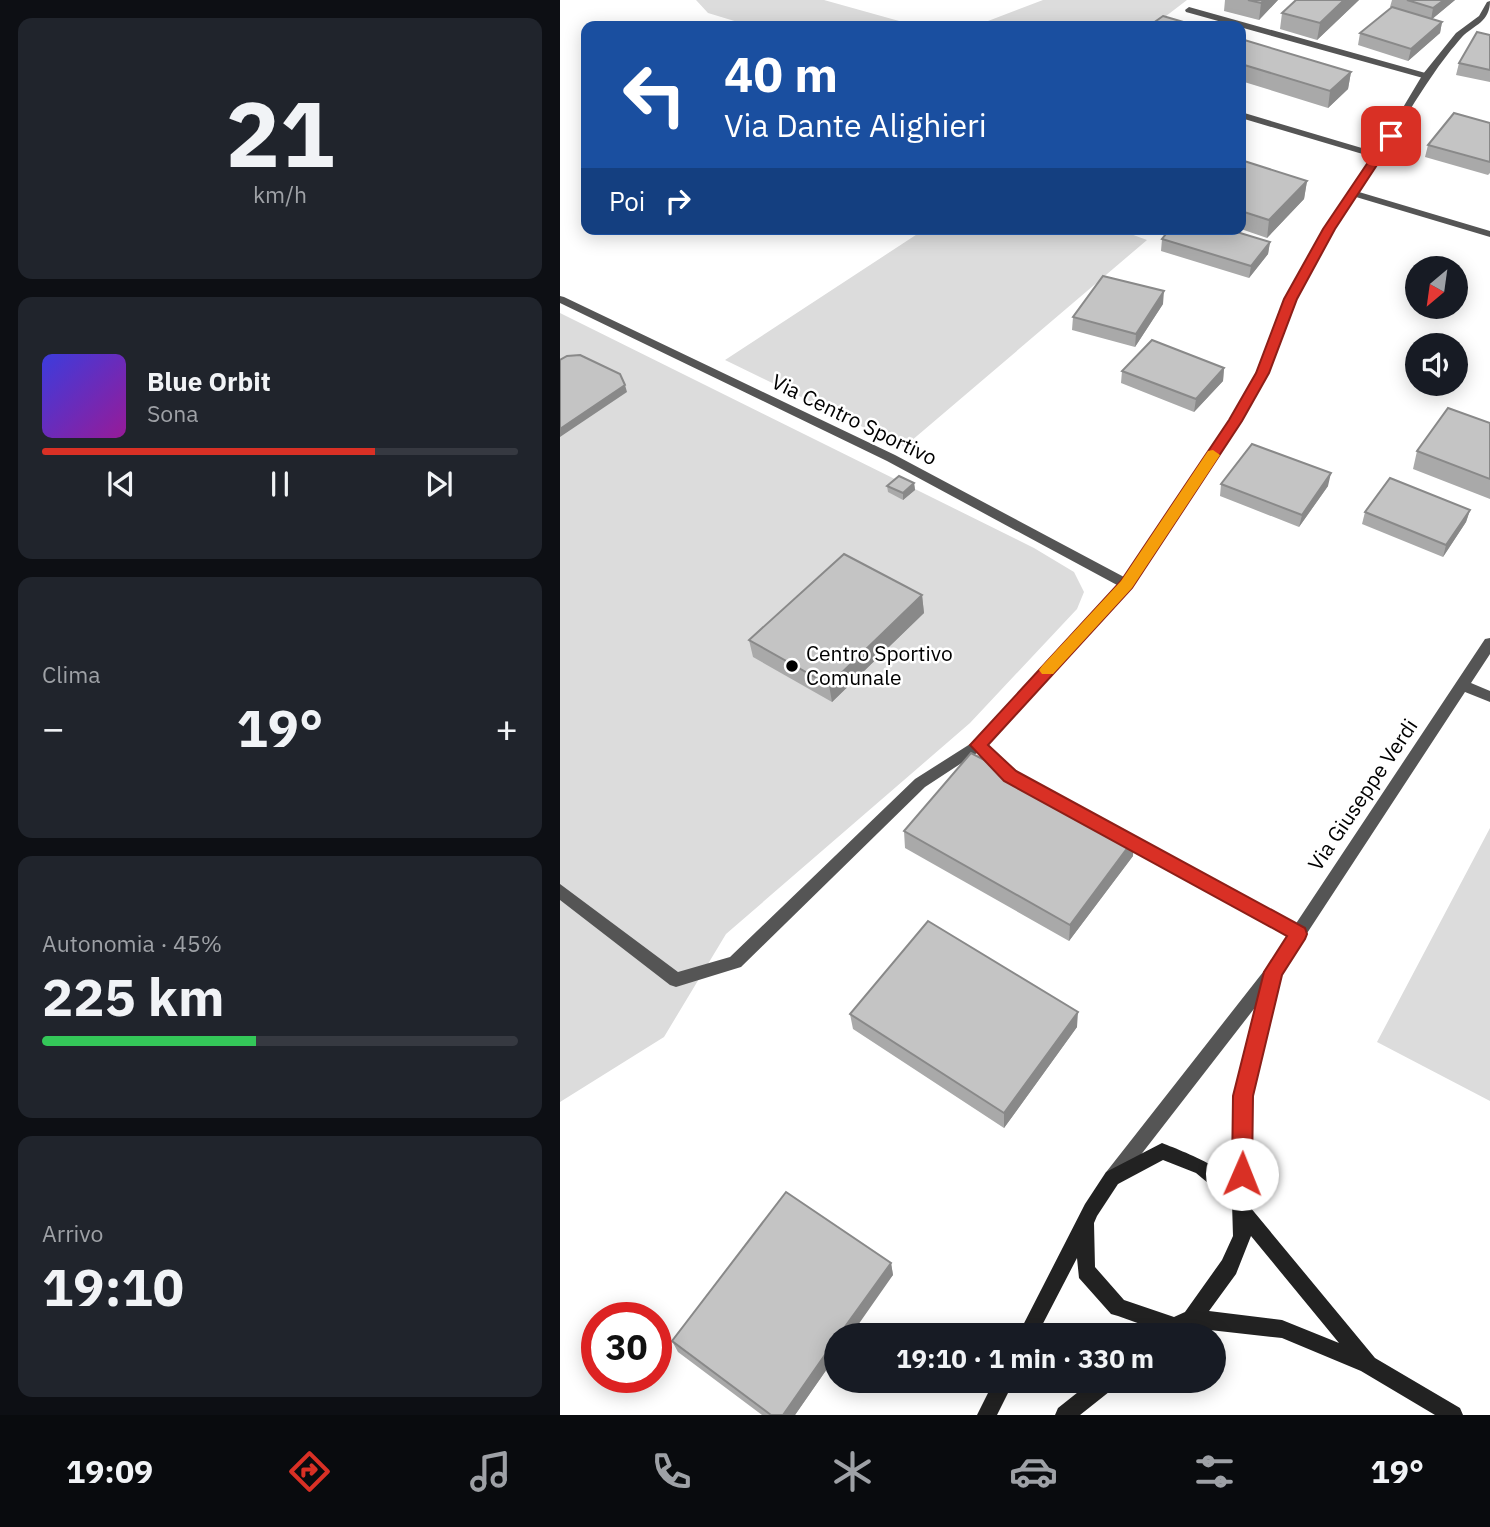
<!DOCTYPE html>
<html lang="it">
<meta charset="utf-8">
<style>
:root{--surface:#171b24;--page:#20242c;--text:#f1f3f6;--muted:#9ea1a6;--line:#363941;--accent:#d93025}
body{margin:0;font-family:"IBM Plex Sans",sans-serif;background:var(--page);color:var(--text);height:100vh;display:flex;flex-direction:column;font-size:26px;white-space:nowrap}
*{box-sizing:border-box;margin:0}
p{font-size:23px;color:var(--muted)}
.icon{flex:none;width:38px;height:38px;fill:none;stroke:currentColor;stroke-width:2;stroke-linecap:round;stroke-linejoin:round}
.map{position:relative;flex:1;overflow:hidden}
.side{display:flex;flex-direction:column;gap:18px;padding:18px;background:#0d0f14;width:560px}
.side>*{flex:none}
.top-card{position:absolute;left:21px;top:21px;width:665px;height:214px;border-radius:14px;box-shadow:0 4px 18px #0003;background:#1a4fa0;color:#fff;overflow:hidden}
.needle{width:46px;rotate:209deg}
.tools{position:absolute;left:845px;top:256px;display:grid;gap:14px}
.tools a{display:grid;place-items:center;width:63px;height:63px;border-radius:50%;background:var(--surface);box-shadow:0 4px 18px #0003;font-size:35px}
.speed{position:absolute;left:21px;top:1302px;display:flex;gap:14px;font-size:35px;font-weight:700;text-align:center}
.speed>*{display:grid;place-content:center;width:91px;height:91px;border-radius:50%;background:var(--surface);box-shadow:0 4px 18px #0003;line-height:1}
.speed .limit{border:10px solid #d22;background:#fff;color:#111}
.pin{position:absolute;display:grid;place-items:center;width:60px;height:60px;color:#fff;margin:-30px;border-radius:14px;box-shadow:0 4px 10px #0006}
.me{position:absolute;width:77px;margin:-38px;rotate:1deg;stroke-linejoin:round;filter:drop-shadow(0 0 5px #0008)}
.turn{display:flex;align-items:center;gap:24px;height:147px;padding:0 28px;font-size:32px}
.turn .icon{width:91px;height:91px;stroke-width:2.5}
.turn b{display:block;font-size:49px;line-height:60px}
.then{display:flex;align-items:center;height:66px;padding:0 28px;background:#0003;gap:14px;font-size:26px}
.big{font-size:52px;font-weight:700;line-height:1.1}
.side .tile{flex:1;display:flex;flex-direction:column;justify-content:center;gap:10px;min-width:0;padding:0 24px;border-radius:14px;background:var(--page)}
.side .dial{align-items:center;gap:0}
.dial b{font-size:91px;line-height:1}
.song{display:flex;align-items:center;gap:21px}
.cover{width:84px;height:84px;border-radius:10px;background:linear-gradient(135deg,hsl(240 70% 55%),hsl(300 70% 35%))}
.played{height:7px;border-radius:4px;background:linear-gradient(90deg,var(--accent) 70%,var(--line) 70%)}
.keys{display:flex;justify-content:space-around;direction:ltr}
.heat{display:flex;justify-content:space-between;align-items:center;font-size:38px;direction:ltr}
.charge{height:10px;border-radius:5px;background:linear-gradient(90deg,#34c759 45%,var(--line) 0)}
.trip{position:absolute;left:264px;top:1323px;width:402px;height:70px;border-radius:35px;background:var(--surface);box-shadow:0 4px 18px #0003;font-weight:700;line-height:70px;text-align:center}
.dock{display:flex;height:112px;justify-content:space-around;align-items:center;background:#090b0e;color:var(--muted)}
.dock .icon{width:49px;height:49px}
.dock .current{color:var(--accent)}
.dock b{font-size:32px;color:var(--text)}
main{display:flex;flex:1;min-height:0}
.map>svg:first-child{display:block}
.green{fill:#dcdcdc}
.lines{fill:none;stroke-linecap:round;stroke-linejoin:round}
.lane{fill:#555;fill-rule:evenodd}
.street{fill:#555;fill-rule:evenodd}
.secondary{fill:#222;fill-rule:evenodd}
.wall{fill:#a9a9a9}
.shaded-wall{fill:#898989}
.building{fill:#c4c4c4;stroke:#898989;stroke-width:2}
.route{fill:#d93025;stroke:#8d1f18;stroke-width:2}
.slow{fill:#f59e0b}
.poi-dot{fill:#000;stroke:#fff;stroke-width:2.5}
.labels{text-anchor:middle;stroke-width:5;stroke-linejoin:round;paint-order:stroke}
.street-label{font-size:21px;fill:#000;stroke:#fff}
.poi-label{font-size:21px;fill:#000;stroke:#fff;text-anchor:start}
</style>
<main>
<section class="side">
<div class="tile dial"><b>21</b><p>km/h</p></div>
<div class="tile">
<div class="song"><i class="cover"></i><div><b>Blue Orbit</b><p>Sona</p></div></div>
<div class="played"></div>
<div class="keys"><svg class="icon" aria-label="previous" viewBox="0 0 24 24"><path d="M18 5L8 12l10 7zM5 5v14"/></svg><svg class="icon" aria-label="pause" viewBox="0 0 24 24"><path d="M8 5v14M16 5v14"/></svg><svg class="icon" aria-label="next" viewBox="0 0 24 24"><path d="M6 5l10 7-10 7zM19 5v14"/></svg></div>
</div>
<div class="tile"><p>Clima</p>
<div class="heat"><a>−</a><b class="big">19°</b><a>+</a></div>
</div>
<div class="tile"><p>Autonomia · 45%</p><b class="big">225 km</b><div class="charge"></div></div>
<div class="tile"><p>Arrivo</p><b class="big">19:10</b></div>
</section>
<div class="map">
<svg width="930" height="1415" viewBox="0 0 930 1415">
<rect width="100%" height="100%" fill="#fff"/>
<path class="green" d="M 136,0 L 264,0 L 357,26 L 383,26 L 191,26 L 148,13 Z
M 483,0 L 627,0 L 593,26 L 415,26 Z
M 365,229 L 557,229 L 587,240 L 344,447 L 165,360 Z
M 0,313 L 474,548 L 514,572 L 524,592 L 517,609 L 410,723 L 166,934 L 104,1037 L 0,1102 Z
M 930,828 L 930,1101 L 817,1042 Z"/>
<g class="lines">
<path class="lane" d="M 629,7 L 869,74 L 870,76 L 863,78 L 626,12 L 625,10 Z
M 681,112 L 822,154 L 824,156 L 816,158 L 681,118 Z
M 418,739 L 423,741 L 425,745 L 423,749 L 365,787 L 181,967 L 116,987 L 110,985 L 0,900 L 0,884 L 118,972 L 170,957 L 355,779 Z"/>
<path class="street" d="M 930,1 C 930,22 914,25 902,37 C 898,41 895,46 891,50 C 856,94 831,145 799,192 L 930,231 L 930,237 L 796,197 L 774,229 L 736,299 L 709,373 L 682,421 L 571,587 L 427,745 C 436,754 460,772 465,780 L 463,784 L 458,786 L 445,780 L 411,745 L 557,585 L 327,461 L 0,303 L 0,296 L 4,297 L 335,455 L 564,577 L 671,420 L 697,373 L 726,299 L 764,229 L 814,156 L 863,74 L 896,33 L 919,16 L 927,2 Z
M 930,638 L 930,654 L 911,683 L 930,691 L 930,702 L 905,692 L 719,976 L 692,1096 L 690,1199 L 687,1205 L 681,1208 L 675,1205 L 672,1199 L 674,1096 L 697,1005 L 559,1183 L 553,1186 L 547,1183 L 544,1177 L 547,1171 L 707,967 L 728,936 L 553,839 L 550,835 L 553,831 L 558,829 L 563,831 L 735,925 L 925,639 Z"/>
<path class="secondary" d="M 602,1143 C 627,1153 689,1176 690,1207 L 815,1358 L 900,1408 L 903,1415 L 875,1415 L 801,1371 L 722,1338 L 632,1328 L 617,1335 L 611,1335 L 558,1316 L 551,1314 L 519,1278 L 517,1258 L 477,1335 L 458,1335 L 525,1204 L 546,1172 ZM 603,1160 L 636,1173 L 672,1203 L 673,1236 L 662,1260 L 625,1312 L 614,1317 L 564,1300 L 535,1267 L 534,1223 L 537,1216 L 558,1184 ZM 691,1236 L 779,1343 L 722,1320 L 649,1311 L 676,1274 Z
M 434,1381 L 454,1381 L 437,1415 L 417,1415 Z
M 532,1381 L 557,1381 L 554,1388 L 520,1415 L 495,1415 L 498,1408 Z"/>
</g>
<path class="wall" d="M 665,0 L 718,0 L 699,20 L 664,11 Z
M 736,0 L 799,0 L 757,40 L 720,29 L 722,13 Z
M 832,0 L 895,0 L 872,19 L 882,22 L 880,33 L 848,61 L 798,45 L 800,33 L 832,7 L 830,7 Z
M 930,35 L 930,82 L 896,75 L 899,63 Z
M 681,39 L 791,72 L 788,89 L 768,108 L 681,81 Z
M 930,123 L 930,173 L 928,175 L 865,157 L 868,145 Z
M 681,160 L 747,181 L 744,199 L 707,238 L 681,229 Z
M 602,239 L 710,242 L 708,254 L 689,278 L 601,251 Z
M 603,304 L 575,347 L 512,330 L 513,317 Z
M 664,368 L 663,381 L 634,412 L 561,383 L 562,371 Z
M 930,423 L 930,499 L 853,469 L 857,451 Z
M 354,483 L 355,490 L 343,500 L 328,492 L 327,486 Z
M 661,484 L 768,486 L 739,527 L 660,496 Z
M 910,510 L 906,522 L 883,557 L 802,524 L 805,512 Z
M 362,595 L 364,613 L 272,702 L 193,657 L 189,640 Z
M 344,831 L 573,856 L 509,941 L 345,848 Z
M 290,1014 L 517,1027 L 444,1128 L 293,1029 Z
M 331,1263 L 333,1275 L 276,1335 L 276,1356 L 235,1415 L 202,1415 L 118,1352 L 112,1341 Z"/>
<path class="shaded-wall" d="M 704,0 L 718,0 L 699,20 L 701,3 Z
M 784,0 L 799,0 L 757,40 L 760,23 Z
M 884,0 L 895,0 L 871,20 L 873,8 Z
M 882,22 L 880,33 L 848,61 L 851,49 Z
M 791,72 L 788,89 L 768,108 L 770,91 Z
M 747,181 L 744,199 L 707,238 L 709,220 Z
M 710,242 L 708,254 L 689,278 L 691,266 Z
M 604,291 L 603,304 L 575,347 L 576,334 Z
M 664,368 L 663,381 L 634,412 L 636,399 Z
M 65,385 L 67,392 L 0,437 L 0,429 Z
M 771,473 L 768,486 L 739,527 L 742,515 Z
M 354,483 L 355,490 L 343,500 L 343,493 Z
M 910,510 L 906,522 L 883,557 L 886,545 Z
M 362,595 L 364,613 L 272,702 L 269,685 Z
M 574,839 L 573,856 L 509,941 L 510,925 Z
M 518,1012 L 517,1027 L 444,1128 L 444,1113 Z
M 331,1263 L 333,1275 L 291,1335 L 279,1335 Z
M 276,1339 L 276,1356 L 235,1415 L 223,1415 Z"/>
<path class="building" d="M 688,0 L 704,0 L 701,3 Z
M 736,0 L 784,0 L 760,23 L 722,13 Z
M 847,0 L 884,0 L 873,8 Z
M 832,7 L 882,22 L 851,49 L 800,33 Z
M 603,16 L 637,26 L 589,26 Z
M 917,32 L 930,35 L 930,70 L 899,63 Z
M 681,39 L 791,72 L 770,91 L 681,64 Z
M 894,113 L 930,123 L 930,162 L 868,145 Z
M 681,160 L 747,181 L 709,220 L 681,211 Z
M 610,229 L 667,229 L 710,242 L 691,266 L 602,239 Z
M 543,276 L 604,291 L 576,334 L 513,317 Z
M 592,340 L 664,368 L 636,399 L 562,371 Z
M 20,355 L 60,374 L 65,385 L 0,429 L 0,360 L 7,356 Z
M 888,408 L 930,423 L 930,479 L 857,451 Z
M 692,444 L 771,473 L 742,515 L 661,484 Z
M 339,476 L 354,483 L 343,493 L 327,486 Z
M 830,478 L 910,510 L 886,545 L 805,512 Z
M 284,554 L 362,595 L 269,685 L 189,640 Z
M 411,753 L 574,839 L 510,925 L 344,831 Z
M 368,921 L 518,1012 L 444,1113 L 290,1014 Z
M 226,1192 L 331,1263 L 279,1335 L 276,1335 L 276,1339 L 223,1415 L 211,1415 L 112,1341 Z"/>
<path class="route" d="M 827,134 L 836,136 L 775,229 L 737,299 L 709,373 L 682,421 L 572,588 L 428,745 L 456,771 L 745,928 L 747,934 L 745,939 L 722,975 L 693,1096 L 692,1174 L 689,1180 L 682,1183 L 675,1180 L 672,1174 L 673,1096 L 704,972 L 727,936 L 444,781 L 410,745 L 561,581 L 669,420 L 696,373 L 724,299 L 763,229 Z"/>
<path class="slow" d="M 653,450 L 660,455 L 572,588 L 493,674 L 482,674 L 479,670 L 482,666 L 561,581 L 648,451 Z"/>
<circle class="poi-dot" cx="232" cy="666" r="7"/>
<g class="labels">
<g class="street-label">
<text transform="translate(294 420) rotate(26)" y="7">Via Centro Sportivo</text>
<text transform="translate(803 795) rotate(-56)" y="7">Via Giuseppe Verdi</text>
</g>
<g class="poi-label">
<text x="246" y="661">Centro Sportivo<tspan x="246" dy="24">Comunale</tspan></text>
</g>
</g>
</svg>
<div class="tools">
<a><svg class="needle" viewBox="-14 -14 28 28"><path d="M0-13l5 13h-10z" fill="#e53935"/><path d="M0 13l5-13h-10z" fill="#9ea1a6"/></svg></a>
<a><svg class="icon" aria-label="sound" viewBox="0 0 24 24"><path d="M4 9h4l5-4v14l-5-4H4zM17 9q2 3 0 6"/></svg></a>
</div>
<div class="speed"><div class="limit">30</div></div>
<div class="pin" style="left:831px;top:136px;background:#d93025"><svg class="icon" aria-label="arrive" viewBox="0 0 24 24"><path d="M6 21V4h12l-3 4 3 4H6"/></svg></div>
<svg class="me" style="left:682px;top:1174px" viewBox="-20 -20 40 40"><circle r="19" fill="#fff"/><path d="M0-13L10 11 0 6-10 11z" fill="#d93025"/></svg>
<div class="trip">19:10 · 1 min · 330 m</div>
<div class="top-card">
<div class="turn"><svg class="icon" aria-label="left" viewBox="0 0 24 24"><path d="M17 20v-9H6M10 6l-5 5 5 5"/></svg><div><b>40 m</b>Via Dante Alighieri</div></div>
<div class="then">Poi<svg class="icon" aria-label="right" viewBox="0 0 24 24"><path d="M7 20v-9h11M14 6l5 5-5 5"/></svg></div>
</div>
</div>
</main>
<nav class="dock">
<b>19:09</b>
<svg class="icon current" aria-label="directions" viewBox="0 0 24 24"><path d="M12 3l9 9-9 9-9-9zM9 14v-3h6M13 9l2 2-2 2"/></svg>
<svg class="icon" aria-label="music" viewBox="0 0 24 24"><path d="M9 18V5l10-2v13"/><circle cx="6" cy="18" r="3"/><circle cx="16" cy="16" r="3"/></svg>
<svg class="icon" aria-label="phone" viewBox="0 0 24 24"><path d="M5 4h4l2 5-3 2q2 4 5 5l2-3 5 2v4C11 20 4 13 5 4z"/></svg>
<svg class="icon" aria-label="climate" viewBox="0 0 24 24"><path d="M12 3v18M4 7l16 10M4 17L20 7"/></svg>
<svg class="icon" aria-label="car" viewBox="0 0 24 24"><path d="M5 17H2v-5l4-1 3-4h7l3 4 3 1v5h-3M9 17h6M6 11h13"/><circle cx="7" cy="17" r="2"/><circle cx="17" cy="17" r="2"/></svg>
<svg class="icon" aria-label="filters" viewBox="0 0 24 24"><path d="M4 7h16M4 17h16"/><circle cx="9" cy="7" r="2"/><circle cx="15" cy="17" r="2"/></svg>
<b>19°</b>
</nav>
